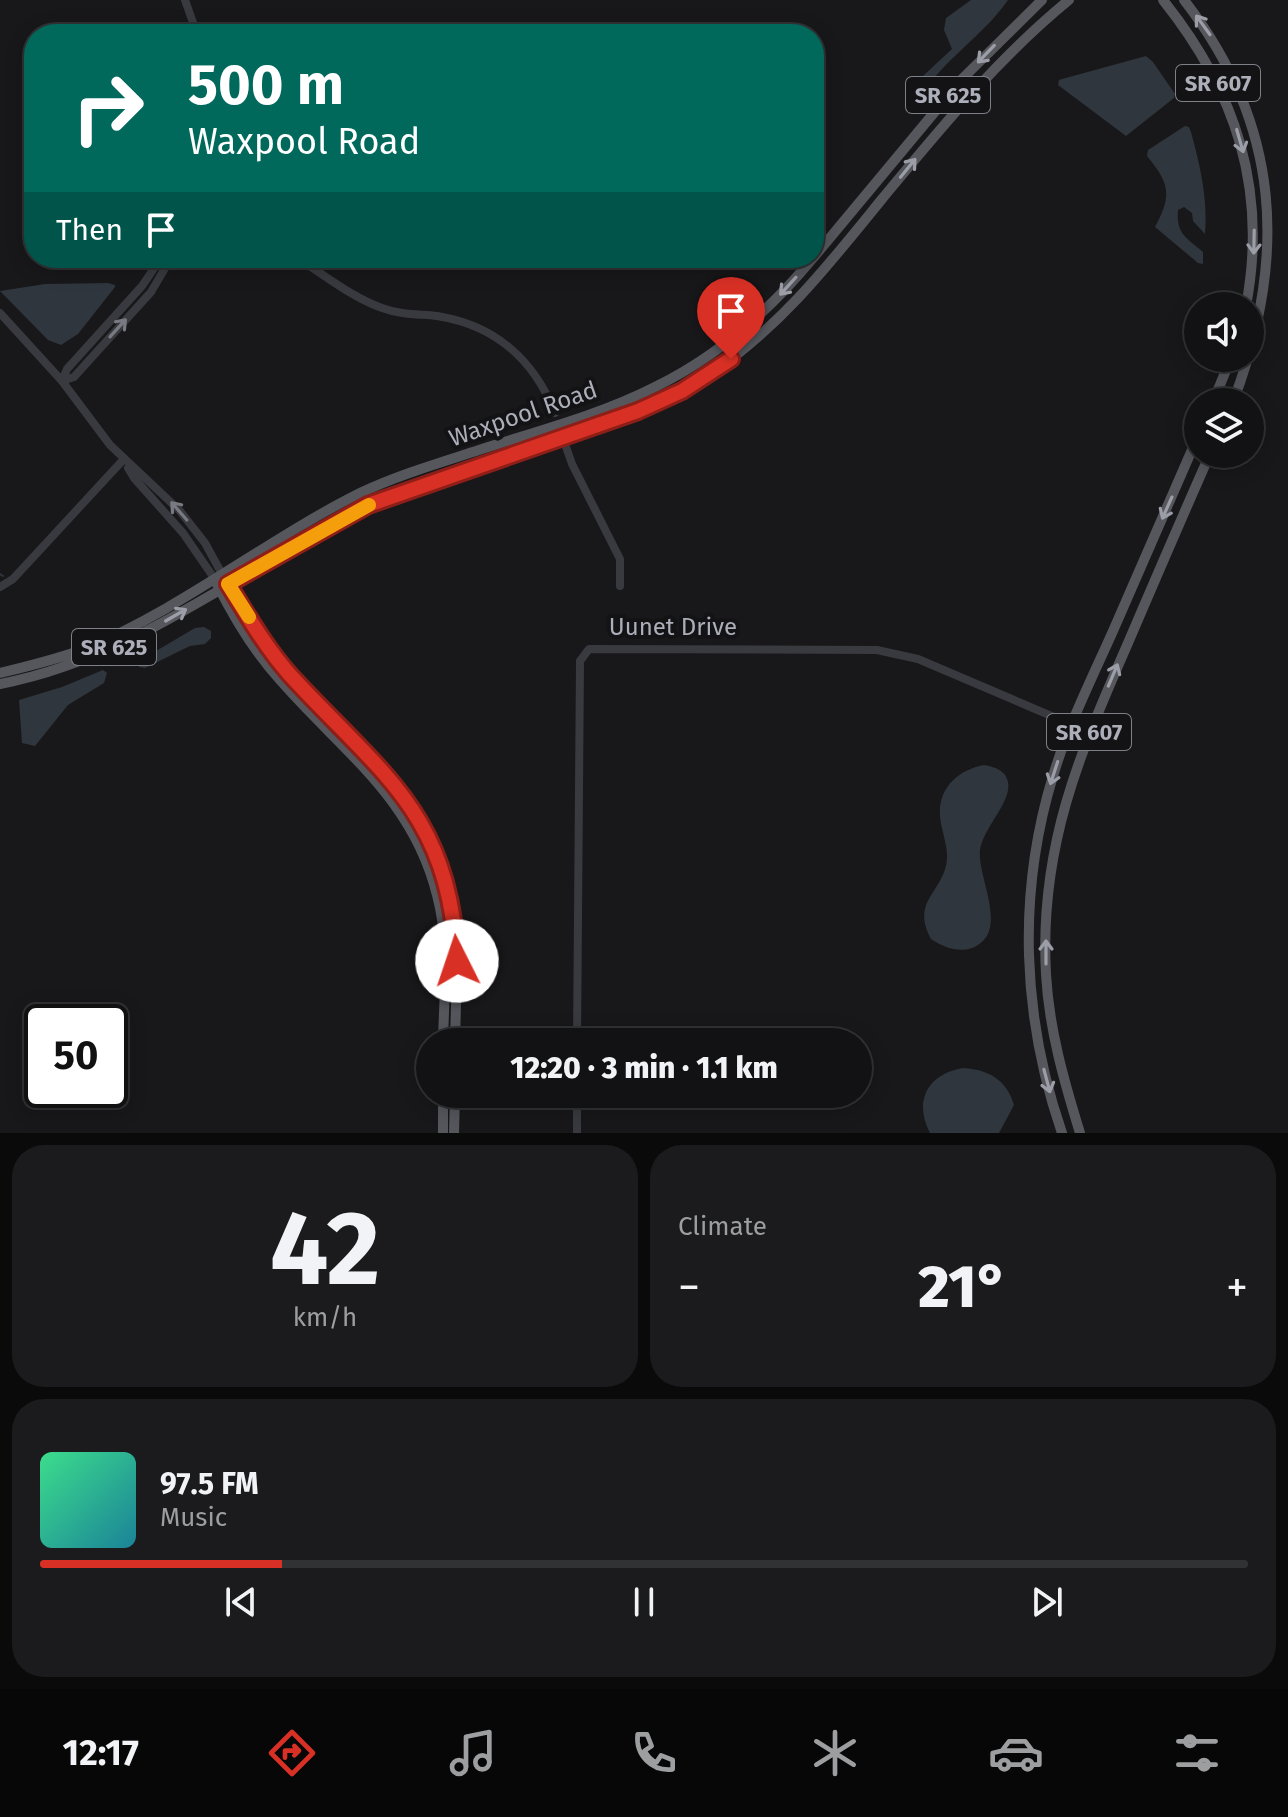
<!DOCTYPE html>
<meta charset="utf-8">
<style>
:root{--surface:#121214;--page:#1b1b1d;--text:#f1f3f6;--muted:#9c9ea0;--line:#313234;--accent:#d93025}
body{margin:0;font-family:"Fira Sans",sans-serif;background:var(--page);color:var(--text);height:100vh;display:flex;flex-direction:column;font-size:30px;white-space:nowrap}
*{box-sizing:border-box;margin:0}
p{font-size:26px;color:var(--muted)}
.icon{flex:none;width:44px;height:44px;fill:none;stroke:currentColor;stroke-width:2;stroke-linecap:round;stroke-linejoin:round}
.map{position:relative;height:1133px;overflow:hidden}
.panel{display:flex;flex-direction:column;gap:12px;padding:12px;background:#0a0a0b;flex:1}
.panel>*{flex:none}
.banner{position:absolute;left:24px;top:24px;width:800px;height:244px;border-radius:32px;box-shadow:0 4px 20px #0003,0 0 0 2px var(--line);background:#00695c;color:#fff;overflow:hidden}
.buttons{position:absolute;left:1184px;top:292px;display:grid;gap:16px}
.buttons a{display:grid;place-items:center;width:80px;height:80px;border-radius:50%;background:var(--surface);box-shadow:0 4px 20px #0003,0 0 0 2px var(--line);font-size:40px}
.speed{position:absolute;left:24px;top:1004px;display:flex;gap:16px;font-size:40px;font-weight:700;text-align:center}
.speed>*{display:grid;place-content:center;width:104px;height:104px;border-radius:50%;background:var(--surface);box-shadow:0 4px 20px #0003,0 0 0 2px var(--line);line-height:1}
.speed .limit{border:4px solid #111;border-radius:12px;background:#fff;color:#111}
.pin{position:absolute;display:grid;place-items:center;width:68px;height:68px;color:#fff;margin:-82px -34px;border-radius:50% 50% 50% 0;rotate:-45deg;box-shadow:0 0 8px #0007}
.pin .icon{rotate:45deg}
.me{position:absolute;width:88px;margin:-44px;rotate:356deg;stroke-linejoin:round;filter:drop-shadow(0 0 6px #0008)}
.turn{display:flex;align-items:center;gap:28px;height:168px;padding:0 32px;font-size:36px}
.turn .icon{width:104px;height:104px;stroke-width:2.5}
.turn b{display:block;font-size:56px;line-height:68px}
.then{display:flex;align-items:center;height:76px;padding:0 32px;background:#0003;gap:16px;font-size:30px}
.big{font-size:60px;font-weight:800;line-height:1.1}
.panel .tile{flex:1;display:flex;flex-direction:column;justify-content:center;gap:12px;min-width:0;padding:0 28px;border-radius:32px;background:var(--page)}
.panel .dial{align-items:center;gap:0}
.dial b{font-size:104px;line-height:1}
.song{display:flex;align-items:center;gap:24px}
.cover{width:96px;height:96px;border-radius:12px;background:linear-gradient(135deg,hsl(150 70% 55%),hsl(190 70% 35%))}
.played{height:8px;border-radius:4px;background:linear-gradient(90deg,var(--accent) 20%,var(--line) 20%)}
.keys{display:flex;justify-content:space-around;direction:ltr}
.heat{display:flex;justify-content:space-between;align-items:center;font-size:44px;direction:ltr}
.panel .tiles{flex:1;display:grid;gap:12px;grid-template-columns:1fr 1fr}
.tile:last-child{grid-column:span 2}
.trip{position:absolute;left:416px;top:1028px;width:456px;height:80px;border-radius:40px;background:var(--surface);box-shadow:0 4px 20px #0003,0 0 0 2px var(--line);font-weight:800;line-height:80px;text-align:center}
.tab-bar{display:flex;height:128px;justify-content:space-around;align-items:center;background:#070708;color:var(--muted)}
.tab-bar .icon{width:56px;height:56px}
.tab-bar .on{color:var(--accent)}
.tab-bar b{font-size:36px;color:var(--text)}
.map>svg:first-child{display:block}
.water{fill:#2f363d}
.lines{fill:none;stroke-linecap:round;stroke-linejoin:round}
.stream{stroke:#2f363d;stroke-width:2}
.minor{stroke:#393a3f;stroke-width:8}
.major{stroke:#56575d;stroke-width:10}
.oneway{stroke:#9b9da7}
.oneway2{stroke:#787a82}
.route-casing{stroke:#8d1f18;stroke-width:20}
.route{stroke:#d93025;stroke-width:14}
.slow{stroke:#f59e0b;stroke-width:14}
.labels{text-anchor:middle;stroke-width:8;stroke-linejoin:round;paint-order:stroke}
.shield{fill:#131315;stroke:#7e8088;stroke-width:2}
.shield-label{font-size:22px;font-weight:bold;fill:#acafb9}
.street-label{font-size:24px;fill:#acafb9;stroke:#131315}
</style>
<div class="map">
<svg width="1288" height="1133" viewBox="0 0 1288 1133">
<rect width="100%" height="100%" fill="#18181a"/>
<path class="water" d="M 971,0 L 1008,0 C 983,36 943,60 921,96 L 917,99 L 912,96 L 911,87 L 952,49 L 944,30 L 946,18 Z
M 1146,56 L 1153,62 L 1175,94 L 1174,98 L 1126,136 L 1058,85 L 1059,80 L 1062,79 Z
M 1185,126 L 1189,127 L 1191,132 C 1200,165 1208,199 1205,234 L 1193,221 L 1192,213 L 1184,207 L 1178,210 C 1176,234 1186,237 1203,252 L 1203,264 L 1198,263 L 1155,227 C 1172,195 1170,184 1147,156 L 1148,150 Z
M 108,283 L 115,285 L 115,287 L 78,334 L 61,345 L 48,340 L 0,291 L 45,284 Z
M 204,627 L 211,631 L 211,638 L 205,644 L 190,646 L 145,668 L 139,667 L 139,661 L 195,628 Z
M 103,670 L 107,673 L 104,683 L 68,705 L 35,746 L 22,743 L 19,700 L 62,687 Z
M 984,765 C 994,767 1006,770 1008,782 C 1012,802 983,828 980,850 C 977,878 1011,933 972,948 C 958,953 943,947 931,939 C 910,900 944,893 947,859 C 948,845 941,830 940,816 C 938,788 958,770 984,765 Z
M 964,1068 C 989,1070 1007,1080 1014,1105 L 999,1133 L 930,1133 C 913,1101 928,1073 964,1068 Z"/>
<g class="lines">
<path class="stream" d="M 0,574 L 3,576"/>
<path class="minor" d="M 185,0 L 197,34
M 297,258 C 325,275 351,297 382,308 C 401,315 418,314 437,316 C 495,325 534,360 555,413
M 0,313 L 62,381 L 110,445 L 180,511 L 205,543 L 222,574
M 62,381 L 74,377 L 151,292 L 171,258
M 62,381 L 67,369 L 142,286 L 161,258
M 558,424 L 572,464 L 620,559 L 620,586
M 128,468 L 134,478 L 183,533 L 214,578
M 0,587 L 13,579 L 123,460
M 577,1042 L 580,661 L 589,649 L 877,650 L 918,659 L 1089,732
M 577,1133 L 577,1094"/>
<path class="major" d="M 1163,0 C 1236,91 1268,190 1246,306
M 1184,0 C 1281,125 1288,257 1233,402
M 814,257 L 963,78 L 1042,0
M 1213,402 L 1231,358
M 225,579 C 244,612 265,647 291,675 C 355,746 426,797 449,895 C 460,943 456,993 455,1042
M 217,584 C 234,618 255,653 281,681 C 343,752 413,798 437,895 C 450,943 444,993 443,1042
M 0,673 C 29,666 59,659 87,648 C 183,608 266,540 360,493 C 398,475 439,463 479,450 C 538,431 600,415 655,387 C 717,357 769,311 813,258
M 0,684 C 137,658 246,566 368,505 C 423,481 482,462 540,445 C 599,426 661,407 713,372 C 782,325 830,263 882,199 C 940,129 998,58 1069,0
M 443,1133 L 443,1094
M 454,1133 L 455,1094
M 1062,1133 C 1022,1017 1017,894 1053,776 C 1068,726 1092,678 1113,631 C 1141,566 1170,501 1198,436
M 1080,1133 C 1064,1081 1049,1029 1046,974 C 1039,848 1079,755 1128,643 C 1155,580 1182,517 1210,454"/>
</g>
<defs><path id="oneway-shaft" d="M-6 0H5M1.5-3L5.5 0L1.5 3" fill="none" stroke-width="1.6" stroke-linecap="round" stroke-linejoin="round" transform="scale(2)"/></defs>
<g class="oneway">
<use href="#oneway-shaft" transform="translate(1203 25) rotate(-126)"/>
<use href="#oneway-shaft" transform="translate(986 54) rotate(134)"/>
<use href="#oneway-shaft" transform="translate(1240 141) rotate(74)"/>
<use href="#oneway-shaft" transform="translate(908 168) rotate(-51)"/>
<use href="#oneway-shaft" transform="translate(1254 242) rotate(91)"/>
<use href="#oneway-shaft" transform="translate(788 286) rotate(132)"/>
<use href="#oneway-shaft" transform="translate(1167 508) rotate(114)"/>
<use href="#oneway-shaft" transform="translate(176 615) rotate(-30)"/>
<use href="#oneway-shaft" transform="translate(1113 675) rotate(-67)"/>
<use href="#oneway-shaft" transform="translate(1054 773) rotate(108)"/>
<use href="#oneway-shaft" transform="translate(1046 952) rotate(-90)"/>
<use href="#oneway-shaft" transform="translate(1047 1081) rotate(75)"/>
</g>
<g class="oneway2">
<use href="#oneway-shaft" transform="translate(118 328) rotate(-48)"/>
<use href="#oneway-shaft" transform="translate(179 511) rotate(-131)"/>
</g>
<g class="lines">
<defs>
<path id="route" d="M 457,961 C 449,812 382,775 290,675 C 266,648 247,615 228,584 L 368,505 L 638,411 L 682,391 L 731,359"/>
</defs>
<use href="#route" class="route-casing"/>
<use href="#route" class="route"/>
<path class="slow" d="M 249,617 L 228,584 L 369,505"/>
</g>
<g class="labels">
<g class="shield">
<rect x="1176" y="65" width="84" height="36" rx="6"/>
<rect x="906" y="77" width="84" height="36" rx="6"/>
<rect x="72" y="629" width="84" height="36" rx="6"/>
<rect x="1047" y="714" width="84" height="36" rx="6"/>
</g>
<g class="shield-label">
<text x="1218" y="91">SR 607</text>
<text x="948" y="103">SR 625</text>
<text x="114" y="655">SR 625</text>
<text x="1089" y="740">SR 607</text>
</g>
<g class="street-label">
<text transform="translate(523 414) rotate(-19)" y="8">Waxpool Road</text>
<text x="673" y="635">Uunet Drive</text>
</g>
</g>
</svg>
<div class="buttons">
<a><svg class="icon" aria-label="sound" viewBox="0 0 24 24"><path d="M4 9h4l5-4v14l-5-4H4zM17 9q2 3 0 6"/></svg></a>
<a><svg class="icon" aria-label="layers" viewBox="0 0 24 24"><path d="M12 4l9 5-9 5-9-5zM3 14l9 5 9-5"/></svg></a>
</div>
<div class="speed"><div class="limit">50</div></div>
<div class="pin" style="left:731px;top:359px;background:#d93025"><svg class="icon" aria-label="arrive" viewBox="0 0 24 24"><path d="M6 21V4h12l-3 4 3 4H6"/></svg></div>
<svg class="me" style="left:457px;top:961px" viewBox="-20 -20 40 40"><circle r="19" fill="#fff"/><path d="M0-13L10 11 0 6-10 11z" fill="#d93025"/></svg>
<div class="trip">12:20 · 3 min · 1.1 km</div>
<div class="banner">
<div class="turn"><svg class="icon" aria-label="right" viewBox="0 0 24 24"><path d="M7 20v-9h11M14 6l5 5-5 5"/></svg><div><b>500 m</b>Waxpool Road</div></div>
<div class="then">Then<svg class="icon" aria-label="arrive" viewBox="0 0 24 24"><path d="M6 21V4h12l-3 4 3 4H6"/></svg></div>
</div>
</div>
<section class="panel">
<div class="tiles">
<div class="tile dial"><b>42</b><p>km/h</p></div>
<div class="tile"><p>Climate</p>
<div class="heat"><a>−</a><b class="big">21°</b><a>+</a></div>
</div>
<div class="tile">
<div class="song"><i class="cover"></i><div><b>97.5 FM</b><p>Music</p></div></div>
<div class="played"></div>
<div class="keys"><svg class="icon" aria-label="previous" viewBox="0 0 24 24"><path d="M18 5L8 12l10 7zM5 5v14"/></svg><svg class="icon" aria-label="pause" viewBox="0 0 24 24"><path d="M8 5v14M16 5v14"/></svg><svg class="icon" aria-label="next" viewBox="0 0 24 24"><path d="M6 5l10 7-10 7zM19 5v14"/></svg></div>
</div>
</div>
</section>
<nav class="tab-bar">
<b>12:17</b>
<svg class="icon on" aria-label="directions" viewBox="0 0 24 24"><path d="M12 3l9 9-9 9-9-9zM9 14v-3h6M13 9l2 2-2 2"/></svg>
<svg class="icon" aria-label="music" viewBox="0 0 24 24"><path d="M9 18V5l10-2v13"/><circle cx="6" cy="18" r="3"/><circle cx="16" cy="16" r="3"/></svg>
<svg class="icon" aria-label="phone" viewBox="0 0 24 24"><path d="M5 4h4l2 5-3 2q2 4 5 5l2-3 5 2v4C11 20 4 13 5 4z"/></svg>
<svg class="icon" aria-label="climate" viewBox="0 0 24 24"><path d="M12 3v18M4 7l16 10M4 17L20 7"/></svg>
<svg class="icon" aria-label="car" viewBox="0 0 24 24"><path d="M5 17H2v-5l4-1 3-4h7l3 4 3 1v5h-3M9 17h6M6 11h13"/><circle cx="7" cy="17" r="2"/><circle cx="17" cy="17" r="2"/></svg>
<svg class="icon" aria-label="filters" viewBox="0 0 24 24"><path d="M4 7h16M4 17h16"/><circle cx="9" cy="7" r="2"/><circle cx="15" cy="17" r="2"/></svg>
</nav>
